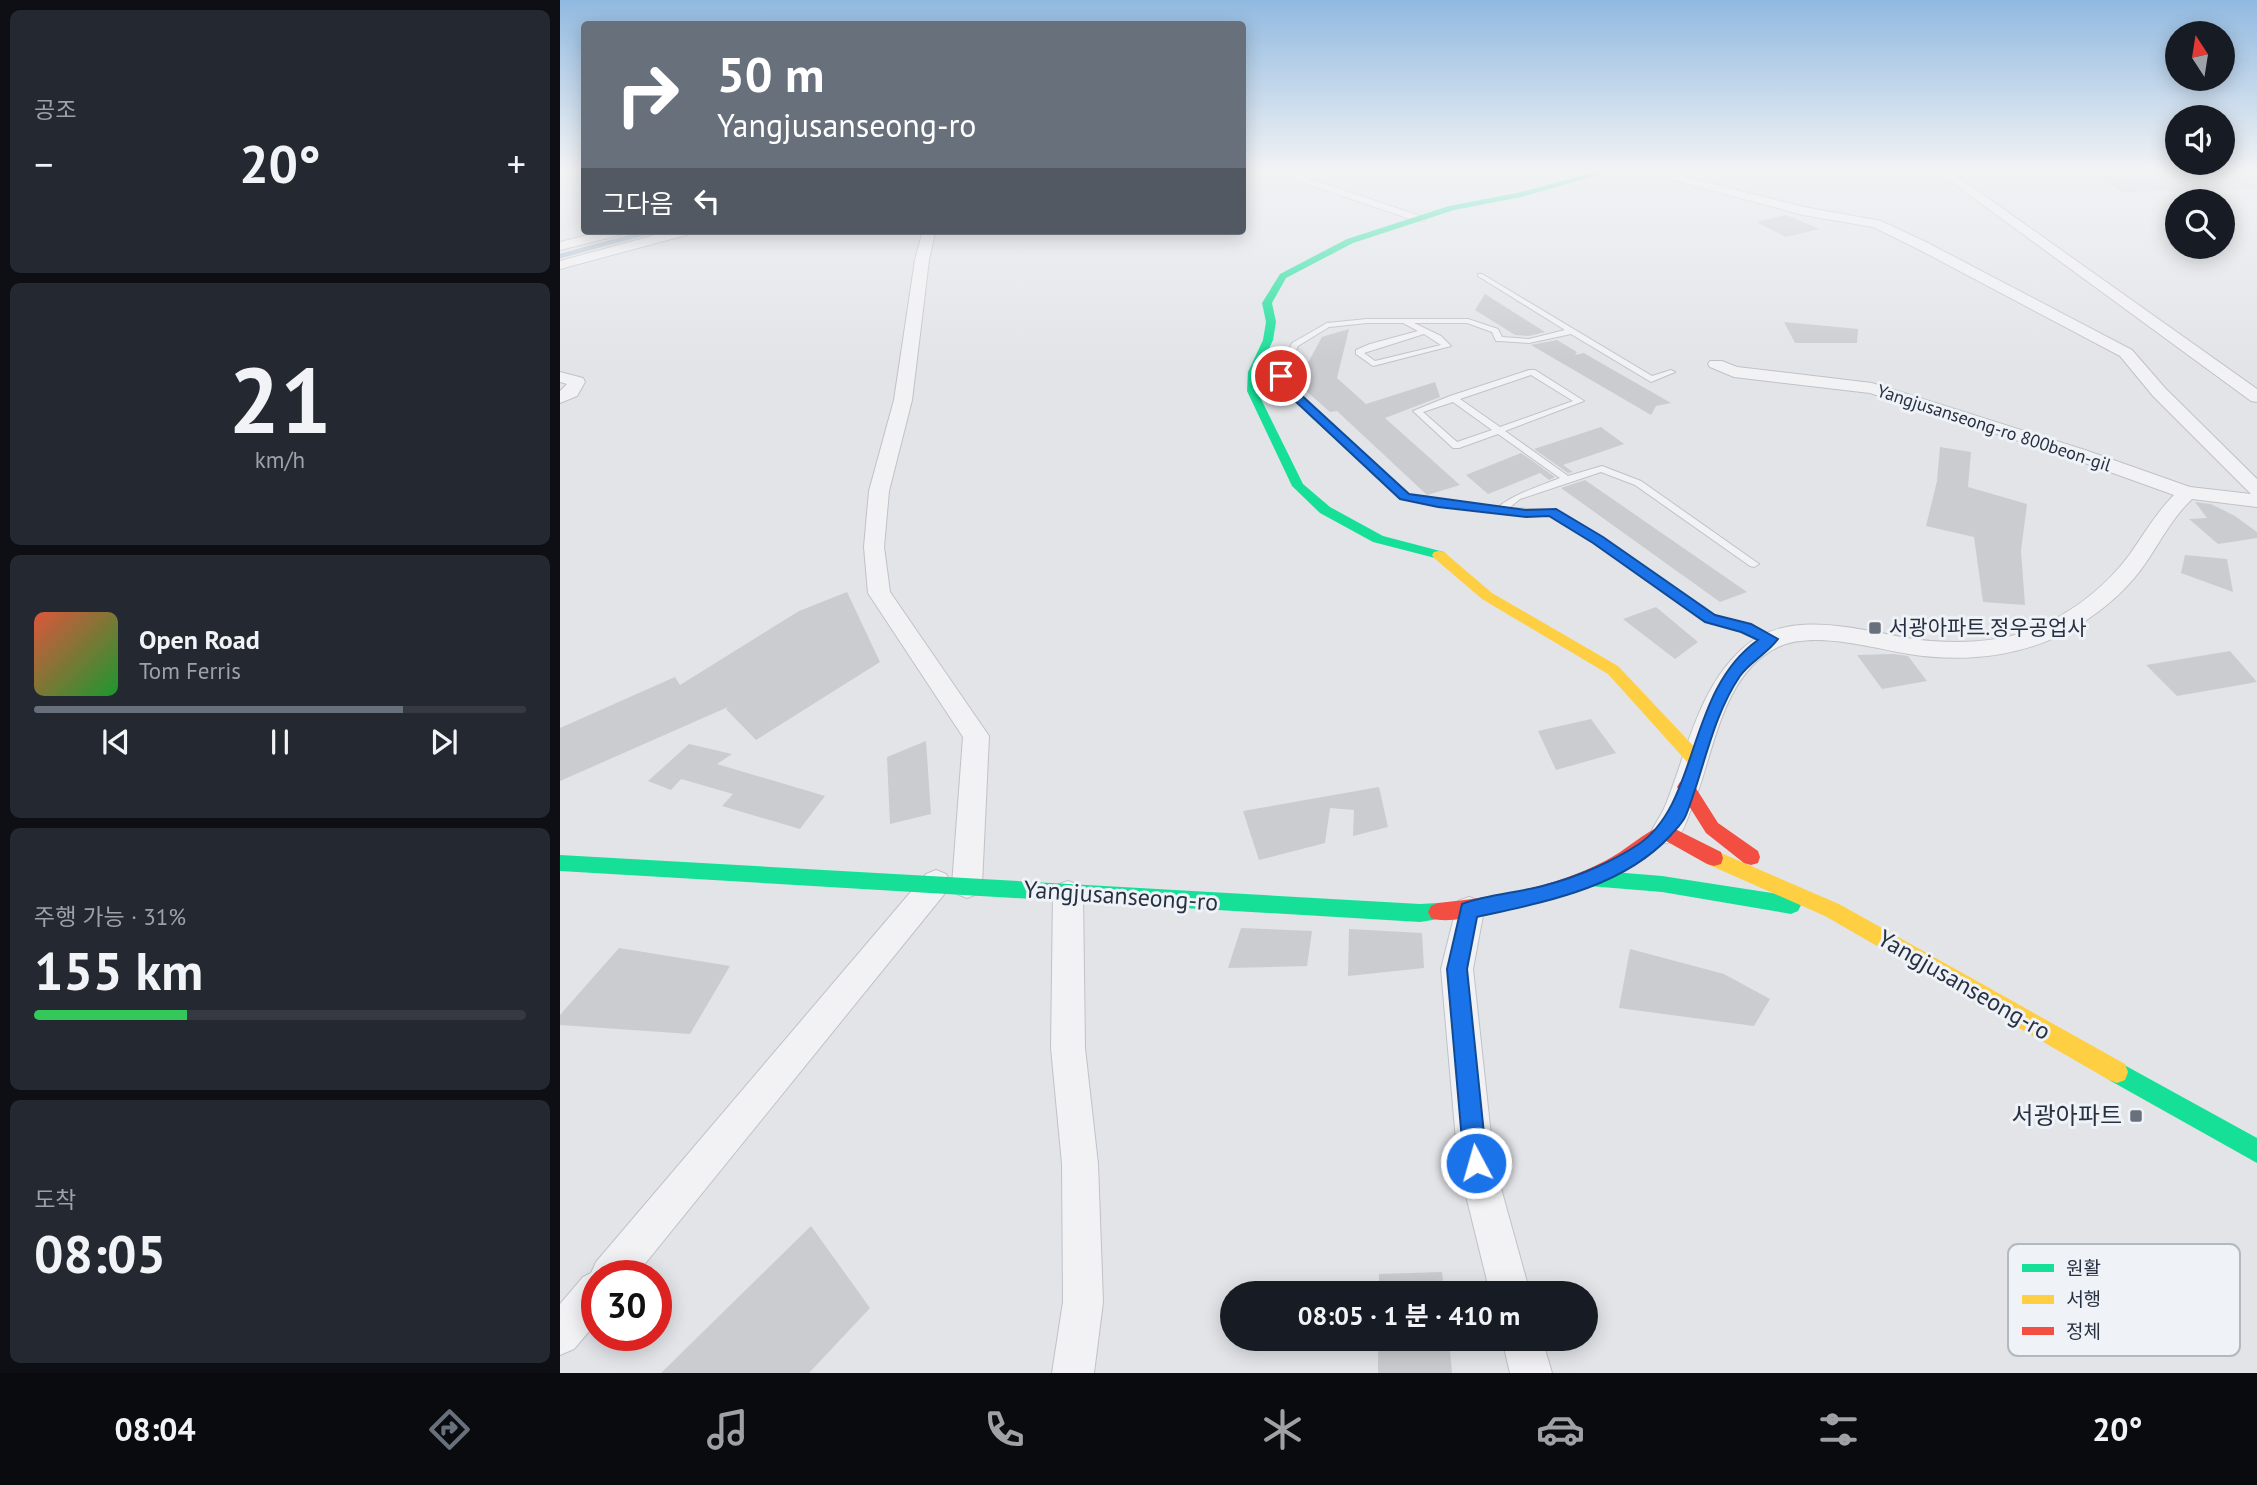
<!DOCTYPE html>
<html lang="ko">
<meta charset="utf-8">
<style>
:root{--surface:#171b24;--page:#242831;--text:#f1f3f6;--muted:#9ea1a6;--line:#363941;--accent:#68707c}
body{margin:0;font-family:"PT Sans","Noto Sans KR",sans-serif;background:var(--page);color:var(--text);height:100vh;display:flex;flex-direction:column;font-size:26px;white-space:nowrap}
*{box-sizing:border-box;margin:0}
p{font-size:23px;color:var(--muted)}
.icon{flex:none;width:38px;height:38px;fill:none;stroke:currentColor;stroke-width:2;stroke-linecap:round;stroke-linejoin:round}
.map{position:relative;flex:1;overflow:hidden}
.side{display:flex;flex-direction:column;gap:10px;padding:10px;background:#0d0f14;width:560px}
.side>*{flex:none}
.hud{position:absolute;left:21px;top:21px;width:665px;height:214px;border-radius:7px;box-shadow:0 4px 18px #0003;background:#68707c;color:#fff;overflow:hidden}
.needle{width:46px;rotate:348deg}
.buttons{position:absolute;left:1605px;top:21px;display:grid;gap:14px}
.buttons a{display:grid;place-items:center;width:70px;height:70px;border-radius:50%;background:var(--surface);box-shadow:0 4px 18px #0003;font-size:35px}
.speed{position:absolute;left:21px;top:1260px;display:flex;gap:14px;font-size:35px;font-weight:700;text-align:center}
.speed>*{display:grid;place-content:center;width:91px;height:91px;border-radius:50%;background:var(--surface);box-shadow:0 4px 18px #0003;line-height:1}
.speed .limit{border:10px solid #d22;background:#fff;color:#111}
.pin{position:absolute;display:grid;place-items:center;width:60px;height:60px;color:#fff;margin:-30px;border:4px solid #fff;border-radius:50%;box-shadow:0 2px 7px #0007}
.me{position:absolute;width:77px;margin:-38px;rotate:354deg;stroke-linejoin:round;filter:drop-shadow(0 0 5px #0008)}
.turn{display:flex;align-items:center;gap:24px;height:147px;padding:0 21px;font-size:32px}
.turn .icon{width:91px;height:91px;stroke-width:2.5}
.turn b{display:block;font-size:49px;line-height:60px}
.then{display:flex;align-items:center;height:66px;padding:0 21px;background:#0003;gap:14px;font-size:26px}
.big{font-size:52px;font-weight:700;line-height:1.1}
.side .card{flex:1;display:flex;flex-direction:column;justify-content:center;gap:10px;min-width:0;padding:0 24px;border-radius:10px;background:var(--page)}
.side .dial{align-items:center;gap:0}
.dial b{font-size:91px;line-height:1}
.song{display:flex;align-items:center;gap:21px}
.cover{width:84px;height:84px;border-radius:10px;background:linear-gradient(135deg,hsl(10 70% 55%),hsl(130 70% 35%))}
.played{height:7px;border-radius:4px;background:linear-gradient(90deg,var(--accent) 75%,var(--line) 75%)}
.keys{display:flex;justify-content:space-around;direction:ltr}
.heat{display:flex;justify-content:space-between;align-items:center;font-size:38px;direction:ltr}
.charge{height:10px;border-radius:5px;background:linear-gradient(90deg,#34c759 31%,var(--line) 0)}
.trip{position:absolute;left:660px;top:1281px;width:378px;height:70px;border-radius:35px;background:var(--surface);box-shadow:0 4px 18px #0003;font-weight:700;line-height:70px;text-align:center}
.tabs{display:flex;height:112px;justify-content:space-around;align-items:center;background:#090b0e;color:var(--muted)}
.tabs .icon{width:49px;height:49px}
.tabs .on{color:var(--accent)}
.tabs b{font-size:32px;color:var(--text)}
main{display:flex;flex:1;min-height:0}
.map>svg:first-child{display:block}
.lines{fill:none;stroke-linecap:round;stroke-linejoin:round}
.stream{stroke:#afc0d4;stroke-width:4.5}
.building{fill:#caccd0}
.lane-casing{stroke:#c0c2c6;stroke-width:2}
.street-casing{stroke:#c0c2c6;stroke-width:2}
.path{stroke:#c1c2c8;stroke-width:2.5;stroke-dasharray:2.5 2.5;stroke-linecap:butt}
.lane{fill:#f2f2f4;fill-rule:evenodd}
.street{fill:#f2f2f4;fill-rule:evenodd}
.fast{fill:#16e098;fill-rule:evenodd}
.slow{fill:#ffcf43;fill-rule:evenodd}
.jam{fill:#f24e42;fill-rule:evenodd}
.route{fill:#1a73e8;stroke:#114b97;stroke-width:2}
.poi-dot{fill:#68707c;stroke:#eff2f7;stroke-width:2.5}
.labels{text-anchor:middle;stroke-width:6;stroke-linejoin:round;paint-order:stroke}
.far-street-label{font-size:18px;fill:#273142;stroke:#eff2f7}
.poi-label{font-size:21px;fill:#273142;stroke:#eff2f7;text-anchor:start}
.near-street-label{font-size:24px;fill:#273142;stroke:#eff2f7}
.near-poi-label{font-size:24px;fill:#273142;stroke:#eff2f7;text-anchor:end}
.key{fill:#eff2f7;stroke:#b3b8c1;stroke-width:2}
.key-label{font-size:19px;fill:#273142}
</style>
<main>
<section class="side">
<div class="card"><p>공조</p>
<div class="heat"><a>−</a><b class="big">20°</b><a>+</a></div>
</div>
<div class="card dial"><b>21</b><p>km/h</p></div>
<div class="card">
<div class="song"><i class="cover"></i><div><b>Open Road</b><p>Tom Ferris</p></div></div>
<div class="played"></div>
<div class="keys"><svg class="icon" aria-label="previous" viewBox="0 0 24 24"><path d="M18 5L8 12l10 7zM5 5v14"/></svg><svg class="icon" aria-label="pause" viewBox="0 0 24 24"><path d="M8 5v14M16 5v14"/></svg><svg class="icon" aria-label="next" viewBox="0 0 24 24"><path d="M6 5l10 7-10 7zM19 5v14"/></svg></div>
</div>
<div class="card"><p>주행 가능 · 31%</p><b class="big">155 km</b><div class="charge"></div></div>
<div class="card"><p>도착</p><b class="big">08:05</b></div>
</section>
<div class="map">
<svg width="1697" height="1373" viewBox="0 0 1697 1373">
<rect width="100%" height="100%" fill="#e2e4e8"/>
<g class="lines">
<path class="stream" d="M 0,256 L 92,231"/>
</g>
<path class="building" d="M 1523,169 L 1661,169 L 1697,185 L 1697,189 L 1563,192 Z
M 1226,215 L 1260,229 L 1226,237 L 1196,222 Z
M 925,294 L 985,332 L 969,336 L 955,335 L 915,310 Z
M 1224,322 L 1298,329 L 1297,343 L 1235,343 Z
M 789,329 L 777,378 L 806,404 L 875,382 L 880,397 L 825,418 L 900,485 L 867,495 L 777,411 L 770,412 L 737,383 L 762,337 Z
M 997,340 L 1017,352 L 1015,355 L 1024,353 L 1034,359 L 1111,403 L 1096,406 L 1091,415 L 971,345 Z
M 1041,427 L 1064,444 L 1003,465 L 1013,472 L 1008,473 L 974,449 Z
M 1380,447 L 1411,452 L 1408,487 L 1467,504 L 1461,551 L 1465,605 L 1423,602 L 1414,537 L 1366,526 L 1377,481 Z
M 961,453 L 995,477 L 989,480 L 980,473 L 928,494 L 906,475 Z
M 1025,480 L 1187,592 L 1160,602 L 1001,488 Z
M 1635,502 L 1651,504 L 1675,516 L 1697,532 L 1697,538 L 1658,544 L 1629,519 L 1647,518 Z
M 1625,555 L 1667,559 L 1673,592 L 1621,573 Z
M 287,592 L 320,662 L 196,740 L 166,709 L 168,707 L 0,781 L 0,728 L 115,677 L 120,685 L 239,611 Z
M 1096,607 L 1138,642 L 1115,659 L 1063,619 Z
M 1670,651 L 1697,682 L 1617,696 L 1586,665 Z
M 1333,654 L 1348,656 L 1367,681 L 1322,689 L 1297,655 Z
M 1031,719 L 1056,753 L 996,770 L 978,731 Z
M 366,741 L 371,814 L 330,824 L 327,757 Z
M 129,744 L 172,754 L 157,764 L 265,796 L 240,829 L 162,806 L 173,794 L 121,779 L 111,790 L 88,781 Z
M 819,787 L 828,827 L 793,836 L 794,810 L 770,808 L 765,843 L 699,860 L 683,811 Z
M 681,928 L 752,931 L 747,966 L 668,968 Z
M 789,929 L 862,933 L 864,968 L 788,976 Z
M 59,948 L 170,966 L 130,1034 L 0,1025 L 0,1015 Z
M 1070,949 L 1164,974 L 1210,999 L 1194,1026 L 1059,1008 Z
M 251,1226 L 310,1308 L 249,1373 L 101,1373 Z
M 882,1272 L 884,1293 L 819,1293 L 819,1274 Z
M 818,1339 L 889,1339 L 892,1373 L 818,1373 Z"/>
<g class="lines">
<defs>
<path id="lane" d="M 918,274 L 922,274 L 1092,376 L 1111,370 L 1115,372 L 1091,382 L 1011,334 L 969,343 L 939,341 L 936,341 L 932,332 L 907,323 L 854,323 L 881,336 L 891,346 L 813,366 L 796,354 L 796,350 L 810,344 L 858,331 L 843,323 L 807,323 L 769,327 L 738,346 L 725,376 L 738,394 L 848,495 L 938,507 C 956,493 978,487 1000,478 L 938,434 L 899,448 L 893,448 L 853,411 L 890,396 L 969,370 L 975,370 L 1024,401 L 945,431 L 1008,476 L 1042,466 L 1081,481 L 1199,564 L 1194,567 L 1190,566 L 1075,485 L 1041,472 L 960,499 L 949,508 L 996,510 L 1042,538 L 1154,615 L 1190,625 L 1214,636 L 1216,639 L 1214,642 L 1206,642 L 1182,631 L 1146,621 L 1034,542 L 990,515 L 966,516 L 878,506 L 842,499 L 732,398 L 717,376 L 732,343 L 767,323 L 807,319 L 908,319 L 938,329 L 942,337 L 969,339 L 1005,330 L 918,276 ZM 864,334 L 881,345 L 815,361 L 804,353 ZM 971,375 L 1013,401 L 940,427 L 900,399 ZM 893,402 L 932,430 L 897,442 L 863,412 Z"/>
<path id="street" d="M 704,169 L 721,169 L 866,218 L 864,221 L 856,221 Z
M 1072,169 L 1094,169 L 1244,207 L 1321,221 L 1366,242 L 1572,350 L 1605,388 L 1697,479 L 1697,507 L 1632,499 C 1612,518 1600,542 1585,564 C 1570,586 1550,604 1528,619 C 1476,655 1411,664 1349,654 C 1313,648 1253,630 1218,647 C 1159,675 1154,759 1130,812 C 1127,820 1122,835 1115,840 C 1109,845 1102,843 1095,840 L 1091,832 C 1096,822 1102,814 1106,804 C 1127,752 1138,689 1182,649 C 1233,602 1312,636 1371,641 C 1409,644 1450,641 1485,624 C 1518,608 1548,584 1570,554 C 1584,534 1596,513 1614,495 L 1511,458 L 1310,393 L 1174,377 L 1150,367 L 1148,364 L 1150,361 L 1162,361 L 1177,367 L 1312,383 L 1525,450 L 1630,487 L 1691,494 L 1593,396 L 1560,356 L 1356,248 L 1313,227 L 1243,215 Z
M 1374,169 L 1387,169 L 1697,389 L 1697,402 L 1691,401 Z
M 44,231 L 65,231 L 64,234 L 0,250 L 0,242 Z
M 110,231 L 131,231 L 130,234 L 0,269 L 0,261 Z
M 360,231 L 375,233 L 369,260 L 352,400 L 329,491 L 324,547 L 330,592 L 429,736 L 422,885 L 417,894 L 407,898 L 397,894 L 392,885 L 403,737 L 308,593 L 304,547 L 309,491 L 334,400 L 355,260 L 362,234 Z
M 0,372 L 23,378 L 25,382 L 17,396 L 0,403 L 0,391 L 7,384 L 0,382 Z
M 376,870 L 386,874 L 391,883 L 386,892 L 75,1276 L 37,1276 L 37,1322 L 14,1349 L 0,1355 L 0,1304 L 23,1277 L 31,1273 L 36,1262 L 366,874 Z
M 508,881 L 519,885 L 523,894 L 525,1048 L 538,1164 L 543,1302 L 534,1373 L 492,1373 L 503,1302 L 502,1164 L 491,1048 L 493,894 L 497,885 Z
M 909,897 L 920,901 L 924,910 L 913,969 L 934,1163 L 970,1293 L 930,1293 L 898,1163 L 881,969 L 898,901 Z
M 942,1339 L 982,1339 L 992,1373 L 950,1373 Z"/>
</defs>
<use href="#lane" class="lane-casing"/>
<use href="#street" class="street-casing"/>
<path class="path" d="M 1675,169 L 1697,180"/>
<use href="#lane" class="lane"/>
<use href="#street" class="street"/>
<path class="fast" d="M 1047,169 L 1059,169 L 961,197 L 894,210 L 793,243 L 726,278 L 712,303 L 716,322 L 713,340 L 698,372 L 697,391 L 743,484 L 770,507 L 823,536 L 884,552 L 886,555 L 884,558 L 879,559 L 813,542 L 760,513 L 732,486 L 687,391 L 688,372 L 703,340 L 706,322 L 702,303 L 720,274 L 787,239 L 889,206 L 957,193 Z
M 0,855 L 860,904 L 878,903 L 885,906 L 888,912 L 885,918 L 860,922 L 0,871 Z
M 1029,870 L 1102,876 L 1231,896 L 1238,899 L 1241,905 L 1238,911 L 1231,914 L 1102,892 L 1029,886 L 1022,884 L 1020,878 L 1022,872 Z
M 1557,1061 L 1697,1138 L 1697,1163 L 1549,1080 L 1546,1072 L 1549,1064 Z"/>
<path class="slow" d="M 879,551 L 884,552 L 932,593 L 1058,666 L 1141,754 L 1143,759 L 1141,764 L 1129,764 L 1048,674 L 922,599 L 874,558 L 872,555 L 874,552 Z
M 1154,850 L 1279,904 L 1565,1064 L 1568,1072 L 1565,1080 L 1557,1083 L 1549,1080 L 1265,916 L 1147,864 L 1145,858 L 1147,852 Z"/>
<path class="jam" d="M 1126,780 L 1132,782 L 1158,823 L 1198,851 L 1200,857 L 1198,863 L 1191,865 L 1184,863 L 1146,833 L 1117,787 L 1120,782 Z
M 1105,824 L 1161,852 L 1163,858 L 1161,864 L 1154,866 L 1147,864 L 1106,841 C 1050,883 987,905 919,916 C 904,918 885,923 871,918 L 868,912 L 871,906 L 878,903 C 936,897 993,888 1045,861 C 1065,851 1084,832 1105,824 Z"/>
</g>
<linearGradient id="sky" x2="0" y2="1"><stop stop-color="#91b9e0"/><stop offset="0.47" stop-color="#f2f3f5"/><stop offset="1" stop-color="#f2f3f5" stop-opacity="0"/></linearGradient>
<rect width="1697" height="361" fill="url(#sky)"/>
<path class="route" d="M 718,374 L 725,374 L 739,393 L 849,494 L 966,510 L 996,509 L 1043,537 L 1155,615 L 1191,624 L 1218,639 C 1208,653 1190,662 1180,676 C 1152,717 1144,770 1126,815 C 1123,823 1116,829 1110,836 C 1062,888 984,902 917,917 L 907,969 L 927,1163 L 924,1171 L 916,1175 L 907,1171 L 904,1163 L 887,969 L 902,904 C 929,894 958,893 986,885 C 1017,877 1052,862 1079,844 C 1140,802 1126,691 1198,640 L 1181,632 L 1145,622 L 1033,543 L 989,516 L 966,517 L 878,507 L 840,499 L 732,398 L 716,376 Z"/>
<g class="poi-dot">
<rect x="1308" y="621" width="14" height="14" rx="3.5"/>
<rect x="1569" y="1109" width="14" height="14" rx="3.5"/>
</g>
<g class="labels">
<g class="far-street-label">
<text transform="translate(1434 428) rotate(18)" y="6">Yangjusanseong-ro 800beon-gil</text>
</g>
<g class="poi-label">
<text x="1329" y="635">서광아파트.정우공업사</text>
</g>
<g class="near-street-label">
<text transform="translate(561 896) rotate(4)" y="8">Yangjusanseong-ro</text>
<text transform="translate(1404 985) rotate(30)" y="8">Yangjusanseong-ro</text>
</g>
<g class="near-poi-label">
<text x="1562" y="1124">서광아파트</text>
</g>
</g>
<rect x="1448" y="1244" width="232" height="112" rx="10" class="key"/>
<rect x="1462" y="1264" width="32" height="8" fill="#16e098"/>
<rect x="1462" y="1295" width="32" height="9" fill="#ffcf43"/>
<rect x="1462" y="1327" width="32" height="8" fill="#f24e42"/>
<g class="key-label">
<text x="1506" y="1275">원활</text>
<text x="1506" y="1306">서행</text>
<text x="1506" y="1338">정체</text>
</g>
</svg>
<div class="buttons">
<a><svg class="needle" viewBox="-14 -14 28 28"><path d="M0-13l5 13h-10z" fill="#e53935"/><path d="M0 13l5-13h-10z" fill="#9ea1a6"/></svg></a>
<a><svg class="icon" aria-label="sound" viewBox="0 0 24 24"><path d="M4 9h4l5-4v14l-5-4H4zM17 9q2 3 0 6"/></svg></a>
<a><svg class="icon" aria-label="search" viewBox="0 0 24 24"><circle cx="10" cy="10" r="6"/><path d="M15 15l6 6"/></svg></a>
</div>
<div class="speed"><div class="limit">30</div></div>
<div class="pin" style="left:721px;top:376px;background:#d93025"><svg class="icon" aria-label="arrive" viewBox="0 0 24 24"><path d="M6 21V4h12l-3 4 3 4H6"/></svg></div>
<svg class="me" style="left:916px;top:1163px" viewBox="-20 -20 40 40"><circle r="17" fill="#1a73e8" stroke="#fff" stroke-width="3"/><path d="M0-11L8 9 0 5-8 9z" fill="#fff"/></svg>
<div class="trip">08:05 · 1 분 · 410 m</div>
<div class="hud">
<div class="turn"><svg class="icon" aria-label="right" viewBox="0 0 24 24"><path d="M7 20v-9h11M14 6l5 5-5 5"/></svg><div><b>50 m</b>Yangjusanseong-ro</div></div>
<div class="then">그다음<svg class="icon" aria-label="left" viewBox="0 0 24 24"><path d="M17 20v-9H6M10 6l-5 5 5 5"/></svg></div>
</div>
</div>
</main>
<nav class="tabs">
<b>08:04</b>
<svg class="icon on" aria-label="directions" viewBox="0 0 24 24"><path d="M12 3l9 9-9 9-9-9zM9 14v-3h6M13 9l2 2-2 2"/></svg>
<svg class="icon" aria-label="music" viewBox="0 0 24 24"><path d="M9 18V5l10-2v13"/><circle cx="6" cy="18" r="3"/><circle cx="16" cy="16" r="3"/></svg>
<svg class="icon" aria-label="phone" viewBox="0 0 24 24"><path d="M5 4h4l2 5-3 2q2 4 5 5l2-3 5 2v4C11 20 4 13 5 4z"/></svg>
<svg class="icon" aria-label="climate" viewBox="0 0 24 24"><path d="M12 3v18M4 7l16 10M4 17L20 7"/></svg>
<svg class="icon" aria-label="car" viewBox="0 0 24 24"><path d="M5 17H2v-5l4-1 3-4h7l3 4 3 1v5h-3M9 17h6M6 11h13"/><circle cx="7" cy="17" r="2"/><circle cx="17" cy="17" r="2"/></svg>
<svg class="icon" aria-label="filters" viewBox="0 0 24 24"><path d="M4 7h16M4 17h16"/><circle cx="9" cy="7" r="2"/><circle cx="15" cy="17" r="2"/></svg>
<b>20°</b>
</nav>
